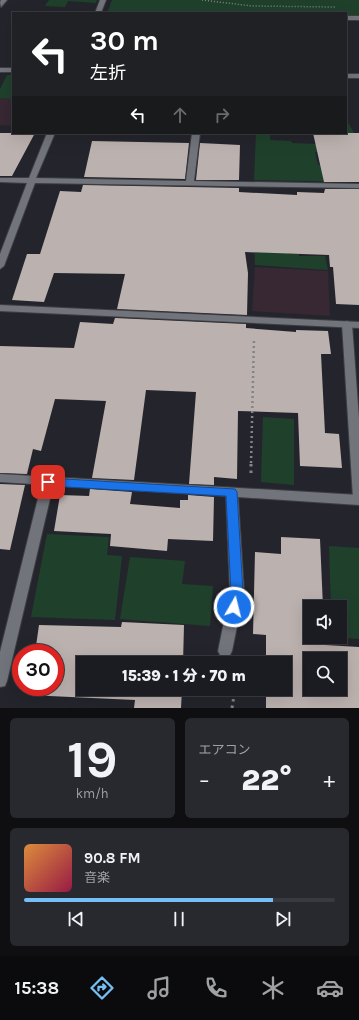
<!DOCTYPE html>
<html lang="ja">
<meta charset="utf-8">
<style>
:root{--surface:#1b1c21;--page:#28292e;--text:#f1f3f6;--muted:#a0a1a5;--line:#393a3f;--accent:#74c0f6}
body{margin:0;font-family:Karla,"Noto Sans JP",sans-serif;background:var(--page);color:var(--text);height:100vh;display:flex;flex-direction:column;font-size:15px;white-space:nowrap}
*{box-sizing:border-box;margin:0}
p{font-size:13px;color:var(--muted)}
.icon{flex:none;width:22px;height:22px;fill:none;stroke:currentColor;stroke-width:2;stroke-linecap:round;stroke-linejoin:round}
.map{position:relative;height:708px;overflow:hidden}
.details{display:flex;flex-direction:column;gap:10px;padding:10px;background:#0f0f12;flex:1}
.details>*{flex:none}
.banner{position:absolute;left:12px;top:12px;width:335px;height:122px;border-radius:0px;box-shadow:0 4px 16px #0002,0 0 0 1px var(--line);background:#202124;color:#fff;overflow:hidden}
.fabs{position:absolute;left:303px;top:600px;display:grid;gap:8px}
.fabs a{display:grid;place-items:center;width:44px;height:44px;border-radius:0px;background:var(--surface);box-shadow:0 4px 16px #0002,0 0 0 1px var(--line);font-size:20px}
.speed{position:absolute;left:12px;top:644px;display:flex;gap:8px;font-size:20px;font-weight:700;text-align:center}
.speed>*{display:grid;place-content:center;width:52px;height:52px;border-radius:50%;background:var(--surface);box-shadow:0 4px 16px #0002,0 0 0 1px var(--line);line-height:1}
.speed .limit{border:6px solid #d22;background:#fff;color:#111}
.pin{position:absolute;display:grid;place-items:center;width:34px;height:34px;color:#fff;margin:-17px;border-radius:8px;box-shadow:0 2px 6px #0006}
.me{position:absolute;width:44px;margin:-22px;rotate:8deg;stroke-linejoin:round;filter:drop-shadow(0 0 3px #0008)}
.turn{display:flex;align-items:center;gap:14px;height:84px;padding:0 12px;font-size:18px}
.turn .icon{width:52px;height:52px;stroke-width:2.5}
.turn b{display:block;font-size:28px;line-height:34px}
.lanes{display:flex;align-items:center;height:38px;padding:0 12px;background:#0003;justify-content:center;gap:20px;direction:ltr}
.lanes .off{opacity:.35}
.big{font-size:30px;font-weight:800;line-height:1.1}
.details .card{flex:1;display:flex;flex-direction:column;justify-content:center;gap:6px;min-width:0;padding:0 14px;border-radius:6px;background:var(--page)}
.details .dial{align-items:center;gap:0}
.dial b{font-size:52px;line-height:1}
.song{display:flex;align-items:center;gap:12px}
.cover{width:48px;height:48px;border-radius:6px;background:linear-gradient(135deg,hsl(30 70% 55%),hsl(340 70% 35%))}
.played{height:4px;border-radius:2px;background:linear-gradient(90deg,var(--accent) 80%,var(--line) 80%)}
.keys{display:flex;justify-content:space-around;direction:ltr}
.heat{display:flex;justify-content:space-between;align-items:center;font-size:22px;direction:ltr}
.details .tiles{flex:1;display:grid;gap:10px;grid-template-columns:1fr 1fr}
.card:last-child{grid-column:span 2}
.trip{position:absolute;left:76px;top:656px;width:216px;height:40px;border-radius:0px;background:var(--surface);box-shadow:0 4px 16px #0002,0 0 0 1px var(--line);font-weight:800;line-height:40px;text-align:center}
.dock{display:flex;height:64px;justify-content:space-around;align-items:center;background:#0b0b0d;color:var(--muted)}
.dock .icon{width:28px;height:28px}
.dock .current{color:var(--accent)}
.dock b{font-size:18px;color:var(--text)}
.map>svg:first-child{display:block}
.industrial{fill:#372833}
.green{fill:#1f412c;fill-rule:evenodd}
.building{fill:#bbb1ae;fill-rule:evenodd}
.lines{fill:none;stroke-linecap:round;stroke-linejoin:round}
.lane-casing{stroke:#3e3f44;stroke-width:2}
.street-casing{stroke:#3e3f44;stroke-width:2}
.path-far2{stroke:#83848a;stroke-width:1.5;stroke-dasharray:1 2;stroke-linecap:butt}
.path-far1{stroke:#83848a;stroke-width:2.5;stroke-dasharray:2 3;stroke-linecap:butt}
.path{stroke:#83848a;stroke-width:3;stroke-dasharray:2.5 4;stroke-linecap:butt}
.lane{fill:#72747c;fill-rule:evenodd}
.street{fill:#72747c;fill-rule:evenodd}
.route{fill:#1a73e8;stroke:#114b97}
</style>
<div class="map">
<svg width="359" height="708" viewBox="0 0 359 708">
<rect width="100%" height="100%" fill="#24252c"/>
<path class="industrial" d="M 0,98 L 13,99 L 13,126 L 0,125 Z
M 255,267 L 328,271 L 330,316 L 252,311 Z"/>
<path class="green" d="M 49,0 L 97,0 L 96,3 L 68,1 L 65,7 L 45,6 Z
M 112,0 L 359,0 L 359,15 L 346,15 L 346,13 L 107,13 Z
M 7,75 L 13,75 L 13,99 L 0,98 L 0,89 Z
M 346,123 L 349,124 L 359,142 L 359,182 L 254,180 L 256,133 L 270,133 L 270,140 L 291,141 L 292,143 L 318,144 L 346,133 ZM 315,152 L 343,152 L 346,165 L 318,165 Z
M 254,234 L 286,240 L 288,254 L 299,254 L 299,256 L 325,256 L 328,270 L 255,265 Z
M 263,417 L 294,419 L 294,485 L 261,482 Z
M 47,534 L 109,537 L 107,555 L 122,556 L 115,620 L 31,617 Z
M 329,546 L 359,548 L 359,639 L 333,637 L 340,637 L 340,607 L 331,607 Z
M 130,557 L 185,561 L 182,584 L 213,586 L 210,626 L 120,619 Z"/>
<path class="building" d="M 0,133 L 35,133 L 12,176 L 0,176 Z
M 313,133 L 359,133 L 359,182 L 324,182 Z
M 92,141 L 189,143 L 185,179 L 84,177 Z
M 200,143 L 240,145 L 239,180 L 196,180 Z
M 83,185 L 239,188 L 239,192 L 297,195 L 297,192 L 324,193 L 325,189 L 359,189 L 359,305 L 336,304 L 333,267 L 330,267 L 329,255 L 245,252 L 248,273 L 247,315 L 117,309 L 125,274 L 54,273 L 44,302 L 12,300 L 27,254 L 40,254 L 60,191 L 81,192 Z
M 115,318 L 246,324 L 246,328 L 296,332 L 296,330 L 328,331 L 331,354 L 321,354 L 325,433 L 339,434 L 342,468 L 300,466 L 298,413 L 238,411 L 237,479 L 214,477 L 214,485 L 189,484 L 196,392 L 146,390 L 134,480 L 92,478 L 106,401 L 55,399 L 41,451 L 33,449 L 27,474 L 0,473 L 0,346 L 74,348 L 80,322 L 113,324 Z
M 0,484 L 25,485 L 10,550 L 0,549 Z
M 90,489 L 132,492 L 130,504 L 180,508 L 180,500 L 188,500 L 188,495 L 214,497 L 213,541 L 168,539 L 167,551 L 110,546 L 111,534 L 54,531 L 60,495 L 89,496 Z
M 281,537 L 320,539 L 323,607 L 310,607 L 310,637 L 324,637 L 325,645 L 359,647 L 359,708 L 266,708 L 266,689 L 285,689 L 285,663 L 266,663 L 266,635 L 253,634 L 255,552 L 281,554 ZM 310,659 L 340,659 L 340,689 L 310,689 Z
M 122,622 L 184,625 L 183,663 L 83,663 L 83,689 L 182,689 L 181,708 L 134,708 L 135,700 L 28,695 L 29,687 L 55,687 L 55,653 L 35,653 L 39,625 L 121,627 Z"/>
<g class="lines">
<defs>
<path id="lane" d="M 1,0 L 7,0 L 1,7 L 0,2 Z
M 347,321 L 352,324 L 359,419 L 359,503 L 355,501 L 353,498 L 342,324 Z
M 48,478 L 52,479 L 54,482 L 7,681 L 5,686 L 0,687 L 0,652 L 42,482 L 44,479 Z"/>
<path id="street" d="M 100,0 L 106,0 L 101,13 L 95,13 Z
M 346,16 L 359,16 L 359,20 L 346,20 Z
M 0,68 L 13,68 L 13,72 L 0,72 Z
M 346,74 L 359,74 L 359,78 L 346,78 Z
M 47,133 L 55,133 L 36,178 L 186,181 L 192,133 L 200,133 L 194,181 L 359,184 L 359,188 L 35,183 L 4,266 L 0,269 L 0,254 L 27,183 L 0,182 L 0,178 L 29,178 Z
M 0,305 L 359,322 L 359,328 L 0,311 Z
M 0,474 L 359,495 L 359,505 L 238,497 L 244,592 L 232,651 L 230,655 L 225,657 L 220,655 L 218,651 L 230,592 L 226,496 L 0,482 Z"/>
</defs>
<use href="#lane" class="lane-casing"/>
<use href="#street" class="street-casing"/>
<path class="path-far2" d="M 202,0 L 252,6 L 335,7"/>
<path class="path-far1" d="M 251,463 L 254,338"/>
<path class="path" d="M 251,473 L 251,462
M 232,708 L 235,689"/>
<use href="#lane" class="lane"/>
<use href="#street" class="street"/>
</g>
<path class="route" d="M 48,478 L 235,489 L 237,492 L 243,592 L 238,610 L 234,612 L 230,610 L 228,607 L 231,592 L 226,496 L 48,486 L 45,484 L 43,482 L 45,479 Z"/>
</svg>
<div class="fabs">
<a><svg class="icon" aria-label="sound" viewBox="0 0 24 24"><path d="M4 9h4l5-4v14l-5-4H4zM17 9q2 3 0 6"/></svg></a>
<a><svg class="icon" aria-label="search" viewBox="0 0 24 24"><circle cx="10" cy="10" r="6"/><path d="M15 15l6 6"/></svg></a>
</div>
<div class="speed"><div class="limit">30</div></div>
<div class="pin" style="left:48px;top:482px;background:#d93025"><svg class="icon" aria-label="arrive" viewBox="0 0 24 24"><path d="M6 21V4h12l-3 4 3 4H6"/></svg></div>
<svg class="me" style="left:234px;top:607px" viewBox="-20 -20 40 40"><circle r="17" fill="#1a73e8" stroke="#fff" stroke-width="3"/><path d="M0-11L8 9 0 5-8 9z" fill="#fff"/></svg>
<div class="trip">15:39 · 1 分 · 70 m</div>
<div class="banner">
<div class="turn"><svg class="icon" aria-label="left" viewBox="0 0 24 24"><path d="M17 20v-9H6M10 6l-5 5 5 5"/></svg><div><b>30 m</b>左折</div></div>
<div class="lanes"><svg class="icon" aria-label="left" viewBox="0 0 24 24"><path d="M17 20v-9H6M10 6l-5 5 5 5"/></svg><svg class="icon off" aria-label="ahead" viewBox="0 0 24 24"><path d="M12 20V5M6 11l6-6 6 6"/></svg><svg class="icon off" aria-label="right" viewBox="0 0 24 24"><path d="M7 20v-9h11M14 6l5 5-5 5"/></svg></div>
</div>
</div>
<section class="details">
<div class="tiles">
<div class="card dial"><b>19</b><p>km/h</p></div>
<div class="card"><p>エアコン</p>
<div class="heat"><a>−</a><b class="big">22°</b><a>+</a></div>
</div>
<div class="card">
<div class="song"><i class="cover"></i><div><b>90.8 FM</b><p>音楽</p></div></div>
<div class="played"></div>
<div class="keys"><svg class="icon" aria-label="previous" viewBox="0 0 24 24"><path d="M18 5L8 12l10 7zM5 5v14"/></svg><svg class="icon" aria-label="pause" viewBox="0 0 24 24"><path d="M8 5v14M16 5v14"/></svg><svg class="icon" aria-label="next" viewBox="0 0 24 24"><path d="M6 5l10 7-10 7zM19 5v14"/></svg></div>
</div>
</div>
</section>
<nav class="dock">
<b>15:38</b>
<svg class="icon current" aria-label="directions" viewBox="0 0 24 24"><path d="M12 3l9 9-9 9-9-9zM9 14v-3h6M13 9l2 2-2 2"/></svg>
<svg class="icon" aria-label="music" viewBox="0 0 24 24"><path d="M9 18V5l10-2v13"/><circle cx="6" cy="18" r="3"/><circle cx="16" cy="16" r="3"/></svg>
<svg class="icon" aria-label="phone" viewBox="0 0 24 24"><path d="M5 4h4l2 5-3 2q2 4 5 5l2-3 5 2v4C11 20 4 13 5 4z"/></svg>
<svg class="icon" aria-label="climate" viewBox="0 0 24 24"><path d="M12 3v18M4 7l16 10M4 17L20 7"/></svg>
<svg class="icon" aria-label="car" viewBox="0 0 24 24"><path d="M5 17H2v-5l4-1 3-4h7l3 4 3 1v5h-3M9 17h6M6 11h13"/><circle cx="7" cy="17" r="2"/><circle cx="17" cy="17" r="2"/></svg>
</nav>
